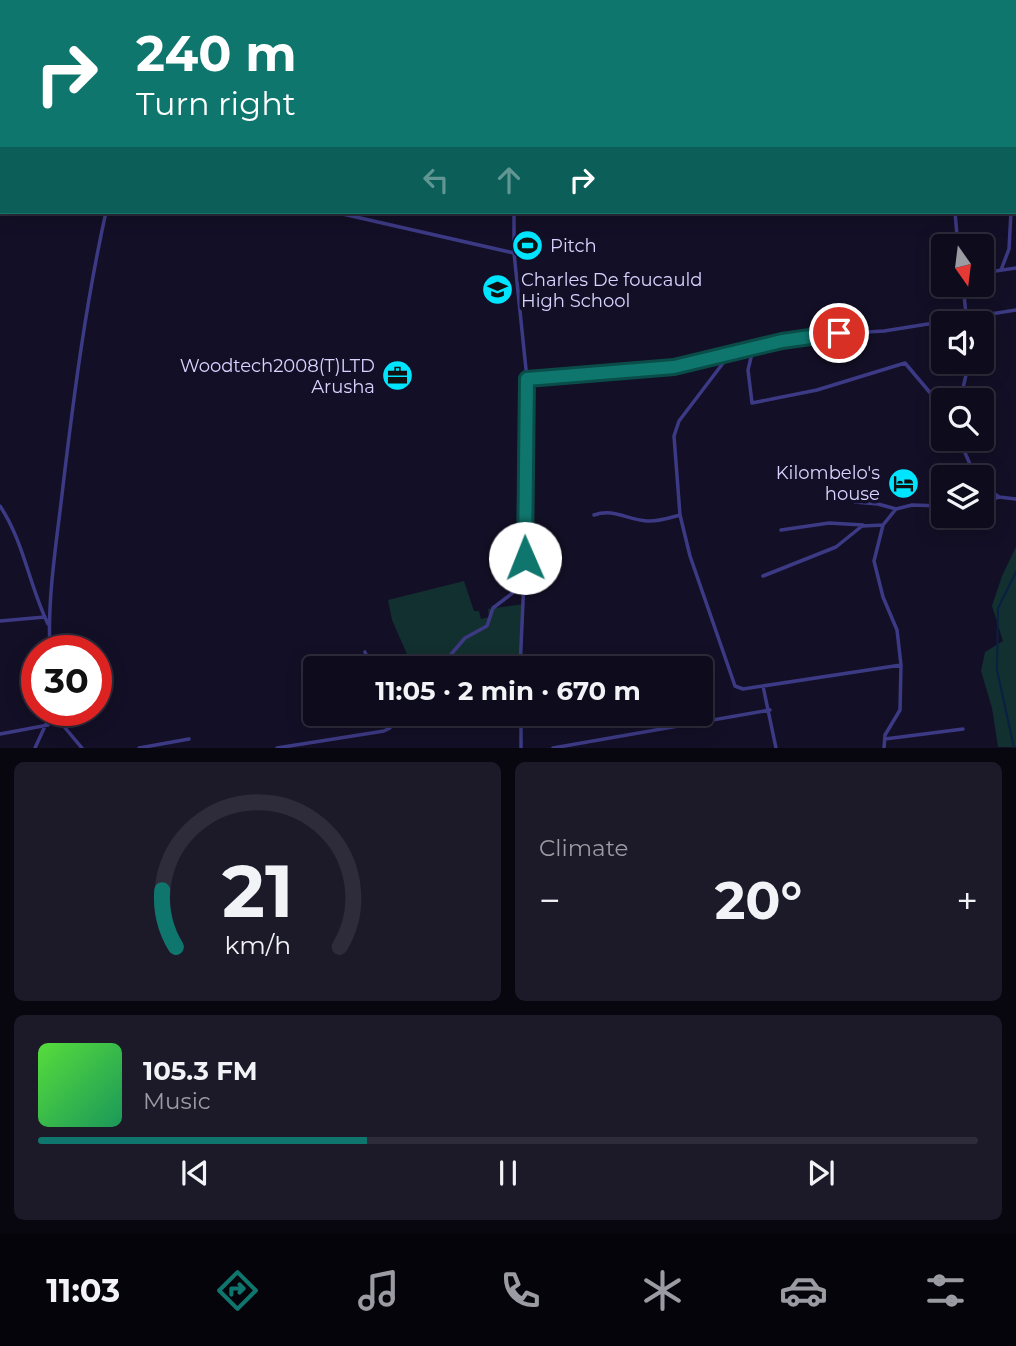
<!DOCTYPE html>
<meta charset="utf-8">
<style>
:root{--surface:#0e0b1c;--page:#1c1929;--text:#f1f3f6;--muted:#9b9ba3;--line:#2e2b3b;--accent:#0f766e}
body{margin:0;font-family:Montserrat,sans-serif;background:var(--page);color:var(--text);height:100vh;display:flex;flex-direction:column;font-size:26px;white-space:nowrap}
*{box-sizing:border-box;margin:0}
p{font-size:23px;color:var(--muted)}
.icon{flex:none;width:38px;height:38px;fill:none;stroke:currentColor;stroke-width:2;stroke-linecap:round;stroke-linejoin:round}
.map{position:relative;height:748px;overflow:hidden}
.panel{display:flex;flex-direction:column;gap:14px;padding:14px;background:#08060f;flex:1}
.panel>*{flex:none}
.guide{position:absolute;left:0px;top:0px;width:1017px;height:214px;box-shadow:0 4px 18px #0003,0 0 0 2px var(--line);background:#0f766e;color:#fff;overflow:hidden}
.needle{width:46px;rotate:166deg}
.fabs{position:absolute;left:931px;top:234px;display:grid;gap:14px}
.fabs a{display:grid;place-items:center;width:63px;height:63px;border-radius:7px;background:var(--surface);box-shadow:0 4px 18px #0003,0 0 0 2px var(--line);font-size:35px}
.speed{position:absolute;left:21px;top:635px;display:flex;gap:14px;font-size:35px;font-weight:700;text-align:center}
.speed>*{display:grid;place-content:center;width:91px;height:91px;border-radius:50%;background:var(--surface);box-shadow:0 4px 18px #0003,0 0 0 2px var(--line);line-height:1}
.speed .limit{border:10px solid #d22;background:#fff;color:#111}
.pin{position:absolute;display:grid;place-items:center;width:60px;height:60px;color:#fff;margin:-30px;border:4px solid #fff;border-radius:50%;box-shadow:0 2px 7px #0007}
.me{position:absolute;width:77px;margin:-38px;rotate:359deg;stroke-linejoin:round;filter:drop-shadow(0 0 5px #0008)}
.turn{display:flex;align-items:center;gap:24px;height:147px;padding:0 21px;font-size:32px}
.turn .icon{width:91px;height:91px;stroke-width:2.5}
.turn b{display:block;font-size:49px;line-height:60px}
.lanes{display:flex;align-items:center;height:66px;padding:0 21px;background:#0003;justify-content:center;gap:35px;direction:ltr}
.lanes .off{opacity:.35}
.big{font-size:52px;font-weight:700;line-height:1.1}
.panel .widget{flex:1;display:flex;flex-direction:column;justify-content:center;gap:10px;min-width:0;padding:0 24px;border-radius:10px;background:var(--page)}
.panel .dial{align-items:center;gap:0}
.dial svg{height:182px;overflow:visible;fill:none;stroke:var(--line);stroke-width:7;stroke-linecap:round;text-anchor:middle}
.dial text{fill:var(--text);stroke:none}
.song{display:flex;align-items:center;gap:21px}
.cover{width:84px;height:84px;border-radius:10px;background:linear-gradient(135deg,hsl(110 70% 55%),hsl(150 70% 35%))}
.played{height:7px;border-radius:4px;background:linear-gradient(90deg,var(--accent) 35%,var(--line) 35%)}
.keys{display:flex;justify-content:space-around;direction:ltr}
.heat{display:flex;justify-content:space-between;align-items:center;font-size:38px;direction:ltr}
.panel .tiles{flex:1;display:grid;gap:14px;grid-template-columns:1fr 1fr}
.widget:last-child{grid-column:span 2}
.trip{position:absolute;left:303px;top:656px;width:410px;height:70px;border-radius:7px;background:var(--surface);box-shadow:0 4px 18px #0003,0 0 0 2px var(--line);font-weight:700;line-height:70px;text-align:center}
.tab-bar{display:flex;height:112px;justify-content:space-around;align-items:center;background:#06040b;color:var(--muted)}
.tab-bar .icon{width:49px;height:49px}
.tab-bar .active{color:var(--accent)}
.tab-bar b{font-size:32px;color:var(--text)}
.map>svg:first-child{display:block}
.green{fill:#12302f}
.lines{fill:none;stroke-linecap:round;stroke-linejoin:round}
.stream{stroke:#0a1f44;stroke-width:2}
.street{stroke:#3d3a85;stroke-width:3.5}
.route-casing{stroke:#0a4d48;stroke-width:18}
.route{stroke:#0f766e;stroke-width:12}
.labels{text-anchor:middle;stroke-width:7;stroke-linejoin:round;paint-order:stroke}
.poi-label{font-size:18px;fill:#d9d4ff;stroke:#130f26;text-anchor:start}
</style>
<div class="map">
<svg width="1016" height="748" viewBox="0 0 1016 748">
<rect width="100%" height="100%" fill="#130f26"/>
<path class="green" d="M 1016,547 L 1016,747 L 998,747 L 992,708 L 981,671 L 985,652 L 1003,641 L 992,606 L 1002,576 Z
M 464,581 L 474,611 L 479,611 L 481,619 L 489,617 L 488,609 L 524,604 L 522,662 L 495,668 L 413,668 L 392,620 L 388,600 Z"/>
<g class="lines">
<path class="stream" d="M 1014,748 L 997,670 L 998,608 L 1016,572"/>
<path class="street" d="M 69,0 L 70,2
M 514,0 L 514,2
M 710,0 L 710,2
M 905,0 L 905,2
M 1015,22 L 1016,22
M 0,69 L 2,69
M 1015,144 L 1016,144
M 1015,182 L 1016,179
M 334,212 L 514,253
M 514,212 L 514,253 L 527,379 L 525,558 L 520,668
M 955,212 L 958,247
M 1001,270 L 1009,249 L 1011,212
M 982,273 L 1016,268
M 963,285 L 967,324
M 753,349 L 748,370 L 752,403 L 817,390 L 905,363 L 943,408
M 730,354 L 679,421 L 674,436 L 680,515 L 690,556 L 735,686 L 743,689 L 901,665
M 527,379 L 674,367 L 816,335 L 884,331 L 1016,310
M 960,401 L 969,362
M 959,439 L 976,478
M 982,485 L 999,497 L 1016,499
M 855,502 L 878,504 L 896,509
M 982,504 L 999,497
M 0,506 C 24,542 29,585 48,624
M 594,515 C 614,508 627,520 647,521 C 658,522 669,518 680,515
M 781,530 L 829,523 L 863,525
M 763,576 L 836,547 L 862,526 L 883,525
M 0,621 L 45,617
M 50,651 C 47,597 57,540 63,486 C 74,394 86,302 106,212
M 365,652 L 371,668
M 447,659 L 465,638 L 487,626 L 493,608 L 523,585
M 763,686 L 776,748
M 51,711 L 82,748
M 521,714 L 521,748
M 0,734 L 48,725
M 885,739 L 963,729
M 35,748 L 51,713
M 139,748 L 189,739
M 277,748 L 384,731 L 390,728 L 387,714
M 553,748 L 770,710
M 884,748 L 885,735 L 900,710 L 901,665 L 897,630 L 883,597 L 874,561 L 883,525 L 896,509 L 912,505 L 943,506"/>
</g>
<g class="lines">
<defs>
<path id="route" d="M 525,558 L 527,379 L 674,367 L 782,341 L 839,333"/>
</defs>
<use href="#route" class="route-casing"/>
<use href="#route" class="route"/>
</g>
<defs>
<symbol id="stadium-disc" viewBox="-11 -11 22 22"><circle r="9.5" fill="#00e5ff" stroke="#130f26"/><path d="M0-5a6.5 5 0 1 0 0 10a6.5 5 0 1 0 0-10ZM-3.5-1.8h7v3.6h-7Z" fill="#111"/></symbol>
<symbol id="school-disc" viewBox="-11 -11 22 22"><circle r="9.5" fill="#00e5ff" stroke="#130f26"/><path d="M0-5L7-2L0 1L-7-2ZM-4 1L0 2.5L4 1V4Q0 6-4 4Z" fill="#111"/></symbol>
<symbol id="office-disc" viewBox="-11 -11 22 22"><circle r="9.5" fill="#00e5ff" stroke="#130f26"/><path d="M-6-3h4V-5.5h4V-3h4V5H-6ZM-1-4.5V-3h2v-1.5ZM-6 0V1H6V0Z" fill="#111"/></symbol>
<symbol id="hotel-disc" viewBox="-11 -11 22 22"><circle r="9.5" fill="#00e5ff" stroke="#130f26"/><path d="M-6-4.5h1.5V1H6V5H4.5V3h-9V5H-6ZM-4 0a1.8 1.8 0 1 1 3.6 0ZM.5 0V-2.5h3Q6-2.5 6 0Z" fill="#111"/></symbol>
</defs>
<g fill-rule="evenodd">
<use href="#stadium-disc" x="510" y="228" width="35" height="35"/>
<use href="#school-disc" x="480" y="272" width="35" height="35"/>
<use href="#office-disc" x="380" y="358" width="35" height="35"/>
<use href="#hotel-disc" x="886" y="466" width="35" height="35"/>
</g>
<g class="labels">
<g class="poi-label">
<text x="550" y="252">Pitch</text>
<text x="521" y="286">Charles De foucauld<tspan x="521" dy="21">High School</tspan></text>
<text x="375" y="372" text-anchor="end">Woodtech2008(T)LTD<tspan x="375" dy="21">Arusha</tspan></text>
<text x="880" y="479" text-anchor="end">Kilombelo's<tspan x="880" dy="21">house</tspan></text>
</g>
</g>
</svg>
<div class="fabs">
<a><svg class="needle" viewBox="-14 -14 28 28"><path d="M0-13l5 13h-10z" fill="#e53935"/><path d="M0 13l5-13h-10z" fill="#9b9ba3"/></svg></a>
<a><svg class="icon" aria-label="sound" viewBox="0 0 24 24"><path d="M4 9h4l5-4v14l-5-4H4zM17 9q2 3 0 6"/></svg></a>
<a><svg class="icon" aria-label="search" viewBox="0 0 24 24"><circle cx="10" cy="10" r="6"/><path d="M15 15l6 6"/></svg></a>
<a><svg class="icon" aria-label="layers" viewBox="0 0 24 24"><path d="M12 4l9 5-9 5-9-5zM3 14l9 5 9-5"/></svg></a>
</div>
<div class="speed"><div class="limit">30</div></div>
<div class="pin" style="left:839px;top:333px;background:#d93025"><svg class="icon" aria-label="arrive" viewBox="0 0 24 24"><path d="M6 21V4h12l-3 4 3 4H6"/></svg></div>
<svg class="me" style="left:525px;top:558px" viewBox="-20 -20 40 40"><circle r="19" fill="#fff"/><path d="M0-13L10 11 0 6-10 11z" fill="#0f766e"/></svg>
<div class="trip">11:05 · 2 min · 670 m</div>
<div class="guide">
<div class="turn"><svg class="icon" aria-label="right" viewBox="0 0 24 24"><path d="M7 20v-9h11M14 6l5 5-5 5"/></svg><div><b>240 m</b>Turn right</div></div>
<div class="lanes"><svg class="icon off" aria-label="left" viewBox="0 0 24 24"><path d="M17 20v-9H6M10 6l-5 5 5 5"/></svg><svg class="icon off" aria-label="ahead" viewBox="0 0 24 24"><path d="M12 20V5M6 11l6-6 6 6"/></svg><svg class="icon" aria-label="right" viewBox="0 0 24 24"><path d="M7 20v-9h11M14 6l5 5-5 5"/></svg></div>
</div>
</div>
<section class="panel">
<div class="tiles">
<div class="widget dial"><svg viewBox="0 0 100 80">
<path d="M14 69A42 42 0 1 1 86 69"/>
<path d="M14 69A42 42 0 0 1 8 44" stroke="#0f766e"/>
<text x="50" y="56" font-size="32" font-weight="700">21</text>
<text x="50" y="72" font-size="11">km/h</text>
</svg></div>
<div class="widget"><p>Climate</p>
<div class="heat"><a>−</a><b class="big">20°</b><a>+</a></div>
</div>
<div class="widget">
<div class="song"><i class="cover"></i><div><b>105.3 FM</b><p>Music</p></div></div>
<div class="played"></div>
<div class="keys"><svg class="icon" aria-label="previous" viewBox="0 0 24 24"><path d="M18 5L8 12l10 7zM5 5v14"/></svg><svg class="icon" aria-label="pause" viewBox="0 0 24 24"><path d="M8 5v14M16 5v14"/></svg><svg class="icon" aria-label="next" viewBox="0 0 24 24"><path d="M6 5l10 7-10 7zM19 5v14"/></svg></div>
</div>
</div>
</section>
<nav class="tab-bar">
<b>11:03</b>
<svg class="icon active" aria-label="directions" viewBox="0 0 24 24"><path d="M12 3l9 9-9 9-9-9zM9 14v-3h6M13 9l2 2-2 2"/></svg>
<svg class="icon" aria-label="music" viewBox="0 0 24 24"><path d="M9 18V5l10-2v13"/><circle cx="6" cy="18" r="3"/><circle cx="16" cy="16" r="3"/></svg>
<svg class="icon" aria-label="phone" viewBox="0 0 24 24"><path d="M5 4h4l2 5-3 2q2 4 5 5l2-3 5 2v4C11 20 4 13 5 4z"/></svg>
<svg class="icon" aria-label="climate" viewBox="0 0 24 24"><path d="M12 3v18M4 7l16 10M4 17L20 7"/></svg>
<svg class="icon" aria-label="car" viewBox="0 0 24 24"><path d="M5 17H2v-5l4-1 3-4h7l3 4 3 1v5h-3M9 17h6M6 11h13"/><circle cx="7" cy="17" r="2"/><circle cx="17" cy="17" r="2"/></svg>
<svg class="icon" aria-label="filters" viewBox="0 0 24 24"><path d="M4 7h16M4 17h16"/><circle cx="9" cy="7" r="2"/><circle cx="15" cy="17" r="2"/></svg>
</nav>
